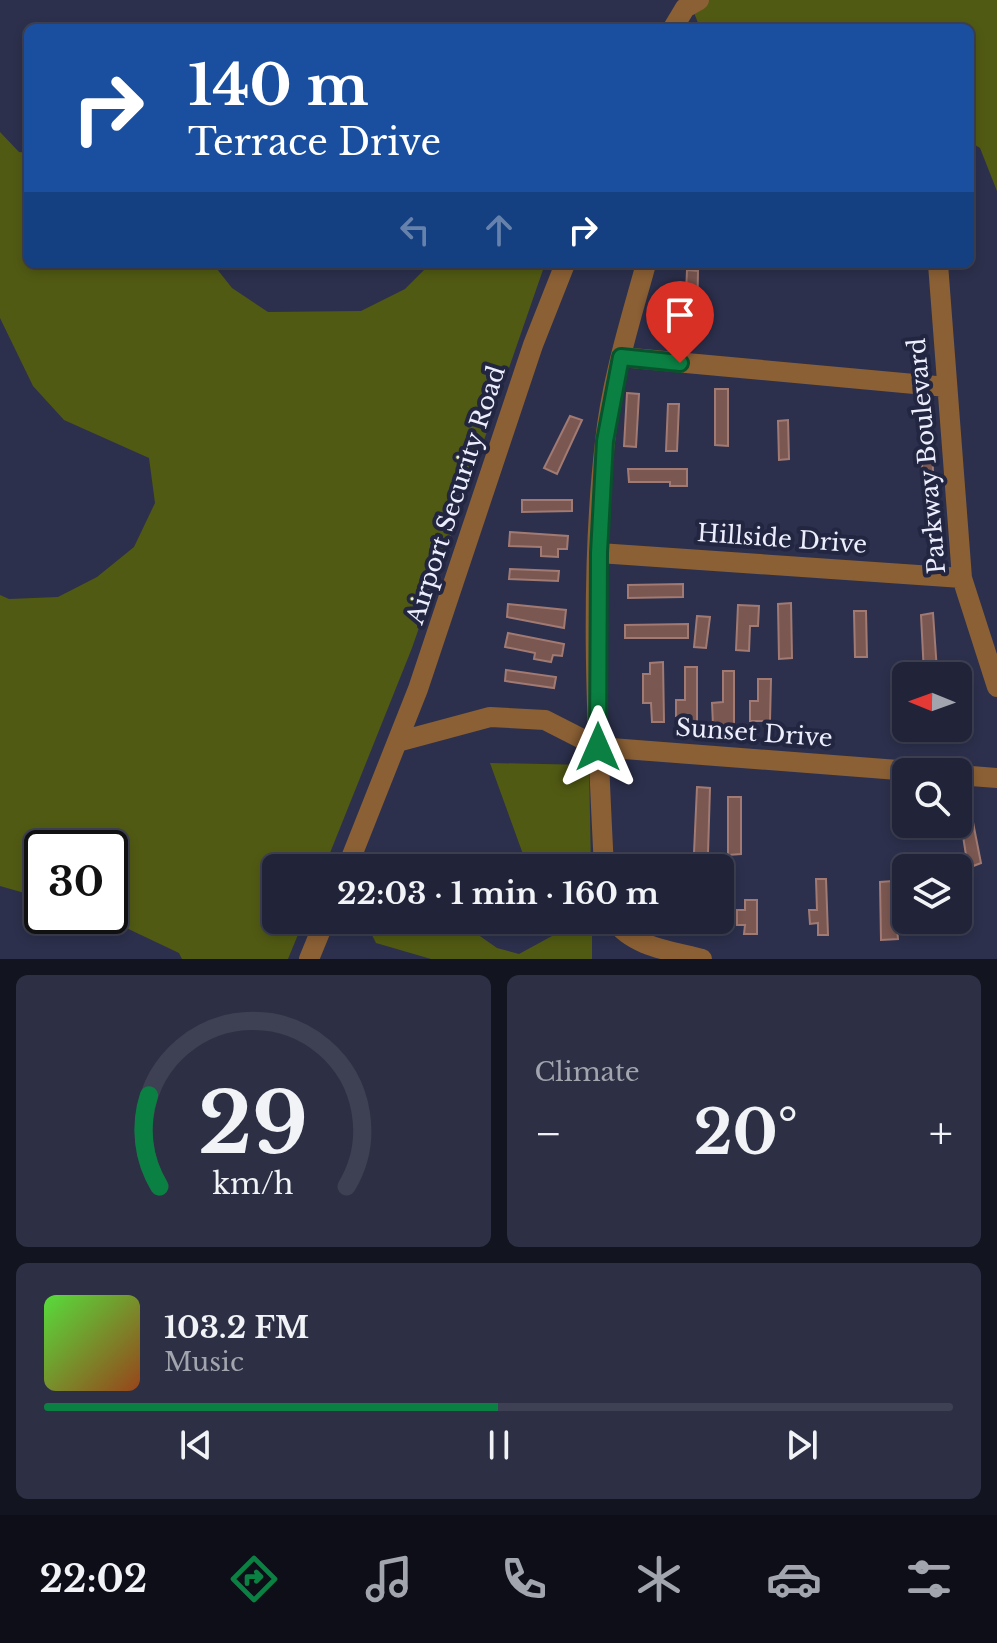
<!DOCTYPE html>
<meta charset="utf-8">
<style>
:root{--surface:#212439;--page:#2d3044;--text:#f1f3f6;--muted:#a2a4ae;--line:#3e4153;--accent:#0b8043}
body{margin:0;font-family:"Libre Baskerville",serif;background:var(--page);color:var(--text);height:100vh;display:flex;flex-direction:column;font-size:30px;white-space:nowrap}
*{box-sizing:border-box;margin:0}
p{font-size:26px;color:var(--muted)}
.icon{flex:none;width:44px;height:44px;fill:none;stroke:currentColor;stroke-width:2;stroke-linecap:round;stroke-linejoin:round}
.map{position:relative;height:959px;overflow:hidden}
.drawer{display:flex;flex-direction:column;gap:16px;padding:16px;background:#12141f;flex:1}
.drawer>*{flex:none}
.guide{position:absolute;left:24px;top:24px;width:950px;height:244px;border-radius:12px;box-shadow:0 4px 12px #0003,0 0 0 2px var(--line);background:#1a4fa0;color:#fff;overflow:hidden}
.needle{width:52px;rotate:271deg}
.buttons{position:absolute;left:892px;top:662px;display:grid;gap:16px}
.buttons a{display:grid;place-items:center;width:80px;height:80px;border-radius:12px;background:var(--surface);box-shadow:0 4px 12px #0003,0 0 0 2px var(--line);font-size:40px}
.speed{position:absolute;left:24px;top:830px;display:flex;gap:16px;font-size:40px;font-weight:700;text-align:center}
.speed>*{display:grid;place-content:center;width:104px;height:104px;border-radius:50%;background:var(--surface);box-shadow:0 4px 12px #0003,0 0 0 2px var(--line);line-height:1}
.speed .limit{border:4px solid #111;border-radius:12px;background:#fff;color:#111}
.pin{position:absolute;display:grid;place-items:center;width:68px;height:68px;color:#fff;margin:-82px -34px;border-radius:50% 50% 50% 0;rotate:-45deg;box-shadow:0 0 8px #0007}
.pin .icon{rotate:45deg}
.me{position:absolute;width:88px;margin:-44px;rotate:0deg;stroke-linejoin:round;filter:drop-shadow(0 0 6px #0008)}
.turn{display:flex;align-items:center;gap:28px;height:168px;padding:0 32px;font-size:36px}
.turn .icon{width:104px;height:104px;stroke-width:2.5}
.turn b{display:block;font-size:56px;line-height:68px}
.lanes{display:flex;align-items:center;height:76px;padding:0 32px;background:#0003;justify-content:center;gap:40px;direction:ltr}
.lanes .off{opacity:.35}
.big{font-size:60px;font-weight:800;line-height:1.1}
.drawer .card{flex:1;display:flex;flex-direction:column;justify-content:center;gap:12px;min-width:0;padding:0 28px;border-radius:12px;background:var(--page)}
.drawer .dial{align-items:center;gap:0}
.dial svg{height:208px;overflow:visible;fill:none;stroke:var(--line);stroke-width:7;stroke-linecap:round;text-anchor:middle}
.dial text{fill:var(--text);stroke:none}
.song{display:flex;align-items:center;gap:24px}
.cover{width:96px;height:96px;border-radius:12px;background:linear-gradient(135deg,hsl(110 70% 55%),hsl(20 70% 35%))}
.played{height:8px;border-radius:4px;background:linear-gradient(90deg,var(--accent) 50%,var(--line) 50%)}
.keys{display:flex;justify-content:space-around;direction:ltr}
.heat{display:flex;justify-content:space-between;align-items:center;font-size:44px;direction:ltr}
.drawer .tiles{flex:1;display:grid;gap:16px;grid-template-columns:1fr 1fr}
.card:last-child{grid-column:span 2}
.trip{position:absolute;left:262px;top:854px;width:472px;height:80px;border-radius:12px;background:var(--surface);box-shadow:0 4px 12px #0003,0 0 0 2px var(--line);font-weight:800;line-height:80px;text-align:center}
.tabs{display:flex;height:128px;justify-content:space-around;align-items:center;background:#0d0e17;color:var(--muted)}
.tabs .icon{width:56px;height:56px}
.tabs .selected{color:var(--accent)}
.tabs b{font-size:36px;color:var(--text)}
.map>svg:first-child{display:block}
.green{fill:#515a13}
.building{fill:#7b5751;stroke:#a17a73;stroke-width:2}
.lines{fill:none;stroke-linecap:round;stroke-linejoin:round}
.minor{stroke:#8b6035;stroke-width:20}
.route-casing{stroke:#07532c;stroke-width:20}
.route{stroke:#0b8043;stroke-width:14}
.labels{text-anchor:middle;stroke-width:8;stroke-linejoin:round;paint-order:stroke}
.street-label{font-size:24px;fill:#eceefd;stroke:#232641}
</style>
<div class="map">
<svg width="997" height="959" viewBox="0 0 997 959">
<rect width="100%" height="100%" fill="#2c304c"/>
<path class="green" d="M 689,0 L 997,0 L 997,191 L 980,148 L 970,142 L 970,28 L 700,28 Z
M 0,132 L 19,152 L 28,153 L 28,264 L 213,264 L 232,288 L 268,312 L 361,311 L 405,289 L 430,264 L 545,264 L 412,648 L 324,868 L 276,868 L 276,920 L 304,920 L 288,959 L 182,959 L 179,953 L 101,916 L 110,916 L 110,848 L 42,848 L 42,898 L 0,886 L 0,595 L 9,599 L 58,597 L 97,577 L 134,547 L 155,503 L 149,458 L 64,420 L 33,386 L 0,318 Z
M 490,763 L 589,765 L 591,868 L 528,868 Z
M 333,920 L 457,920 L 497,948 L 519,954 L 552,936 L 547,920 L 592,920 L 592,959 L 431,959 L 376,943 L 367,925 L 331,928 Z"/>
<path class="building" d="M 687,270 L 698,271 L 697,322 L 680,322 L 681,293 L 686,293 Z
M 715,389 L 728,389 L 728,446 L 715,445 Z
M 627,393 L 639,394 L 636,447 L 624,446 Z
M 668,404 L 679,404 L 677,451 L 666,451 Z
M 570,416 L 582,420 L 557,474 L 544,468 Z
M 788,420 L 789,459 L 779,460 L 778,421 Z
M 921,420 L 931,420 L 933,471 L 922,471 Z
M 628,469 L 687,469 L 687,486 L 670,486 L 670,482 L 629,482 Z
M 522,500 L 572,500 L 572,511 L 522,512 Z
M 510,532 L 568,536 L 567,549 L 558,549 L 558,557 L 541,556 L 541,547 L 509,546 Z
M 510,569 L 559,571 L 558,581 L 509,579 Z
M 683,584 L 683,597 L 628,598 L 628,585 Z
M 791,603 L 792,658 L 779,659 L 778,604 Z
M 508,604 L 566,610 L 564,628 L 507,617 Z
M 738,605 L 759,606 L 758,626 L 750,626 L 749,651 L 736,650 Z
M 854,611 L 866,611 L 867,657 L 855,657 Z
M 933,613 L 937,671 L 924,674 L 921,615 Z
M 697,616 L 710,617 L 706,648 L 694,647 Z
M 688,624 L 688,638 L 625,638 L 625,625 Z
M 508,633 L 564,644 L 562,656 L 553,655 L 551,662 L 534,659 L 535,653 L 505,647 Z
M 663,662 L 664,722 L 652,722 L 651,703 L 643,703 L 643,674 L 650,674 L 650,663 Z
M 685,667 L 697,667 L 697,725 L 684,725 L 684,716 L 676,716 L 676,700 L 685,700 Z
M 506,670 L 556,677 L 554,688 L 505,681 Z
M 723,671 L 734,671 L 734,725 L 713,725 L 712,703 L 723,702 Z
M 758,679 L 771,679 L 770,721 L 750,721 L 750,701 L 758,701 Z
M 697,787 L 710,788 L 708,853 L 694,853 Z
M 728,797 L 741,797 L 741,854 L 728,855 Z
M 969,802 L 981,863 L 968,868 L 958,804 Z
M 816,879 L 826,879 L 828,935 L 818,935 L 818,923 L 810,924 L 809,910 L 817,910 Z
M 893,881 L 898,939 L 881,940 L 880,882 Z
M 745,900 L 757,900 L 757,934 L 744,934 L 745,925 L 737,925 L 737,910 L 745,910 Z
M 921,920 L 932,920 L 934,930 L 923,932 Z"/>
<g class="lines">
<path class="minor" d="M 673,28 L 685,8 L 699,0
M 938,264 L 962,578 L 997,687
M 621,357 L 947,387
M 599,553 L 962,578
M 397,742 L 490,717 L 545,720 L 598,747 L 924,772
M 958,775 L 997,778
M 347,868 L 418,689 L 533,345 L 565,264
M 604,868 C 597,728 589,582 605,442 C 611,382 630,322 646,264
M 614,920 C 632,947 672,951 702,959
M 309,959 L 325,920"/>
</g>
<g class="lines">
<defs>
<path id="route" d="M 598,747 L 599,553 L 605,441 L 621,357 L 680,363"/>
</defs>
<use href="#route" class="route-casing"/>
<use href="#route" class="route"/>
</g>
<g class="labels">
<g class="street-label">
<text transform="translate(927 456) rotate(-95)" y="8">Parkway Boulevard</text>
<text transform="translate(456 495) rotate(-72)" y="8">Airport Security Road</text>
<text transform="translate(782 539) rotate(4)" y="8">Hillside Drive</text>
<text transform="translate(754 733) rotate(4)" y="8">Sunset Drive</text>
</g>
</g>
</svg>
<div class="buttons">
<a><svg class="needle" viewBox="-14 -14 28 28"><path d="M0-13l5 13h-10z" fill="#e53935"/><path d="M0 13l5-13h-10z" fill="#a2a4ae"/></svg></a>
<a><svg class="icon" aria-label="search" viewBox="0 0 24 24"><circle cx="10" cy="10" r="6"/><path d="M15 15l6 6"/></svg></a>
<a><svg class="icon" aria-label="layers" viewBox="0 0 24 24"><path d="M12 4l9 5-9 5-9-5zM3 14l9 5 9-5"/></svg></a>
</div>
<div class="speed"><div class="limit">30</div></div>
<div class="pin" style="left:680px;top:363px;background:#d93025"><svg class="icon" aria-label="arrive" viewBox="0 0 24 24"><path d="M6 21V4h12l-3 4 3 4H6"/></svg></div>
<svg class="me" style="left:598px;top:747px" viewBox="-20 -20 40 40"><path d="M0-17L14 15 0 8-14 15z" fill="#0b8043" stroke="#fff" stroke-width="4"/></svg>
<div class="trip">22:03 · 1 min · 160 m</div>
<div class="guide">
<div class="turn"><svg class="icon" aria-label="right" viewBox="0 0 24 24"><path d="M7 20v-9h11M14 6l5 5-5 5"/></svg><div><b>140 m</b>Terrace Drive</div></div>
<div class="lanes"><svg class="icon off" aria-label="left" viewBox="0 0 24 24"><path d="M17 20v-9H6M10 6l-5 5 5 5"/></svg><svg class="icon off" aria-label="ahead" viewBox="0 0 24 24"><path d="M12 20V5M6 11l6-6 6 6"/></svg><svg class="icon" aria-label="right" viewBox="0 0 24 24"><path d="M7 20v-9h11M14 6l5 5-5 5"/></svg></div>
</div>
</div>
<section class="drawer">
<div class="tiles">
<div class="card dial"><svg viewBox="0 0 100 80">
<path d="M14 69A42 42 0 1 1 86 69"/>
<path d="M14 69A42 42 0 0 1 10 34" stroke="#0b8043"/>
<text x="50" y="56" font-size="32" font-weight="700">29</text>
<text x="50" y="72" font-size="11">km/h</text>
</svg></div>
<div class="card"><p>Climate</p>
<div class="heat"><a>−</a><b class="big">20°</b><a>+</a></div>
</div>
<div class="card">
<div class="song"><i class="cover"></i><div><b>103.2 FM</b><p>Music</p></div></div>
<div class="played"></div>
<div class="keys"><svg class="icon" aria-label="previous" viewBox="0 0 24 24"><path d="M18 5L8 12l10 7zM5 5v14"/></svg><svg class="icon" aria-label="pause" viewBox="0 0 24 24"><path d="M8 5v14M16 5v14"/></svg><svg class="icon" aria-label="next" viewBox="0 0 24 24"><path d="M6 5l10 7-10 7zM19 5v14"/></svg></div>
</div>
</div>
</section>
<nav class="tabs">
<b>22:02</b>
<svg class="icon selected" aria-label="directions" viewBox="0 0 24 24"><path d="M12 3l9 9-9 9-9-9zM9 14v-3h6M13 9l2 2-2 2"/></svg>
<svg class="icon" aria-label="music" viewBox="0 0 24 24"><path d="M9 18V5l10-2v13"/><circle cx="6" cy="18" r="3"/><circle cx="16" cy="16" r="3"/></svg>
<svg class="icon" aria-label="phone" viewBox="0 0 24 24"><path d="M5 4h4l2 5-3 2q2 4 5 5l2-3 5 2v4C11 20 4 13 5 4z"/></svg>
<svg class="icon" aria-label="climate" viewBox="0 0 24 24"><path d="M12 3v18M4 7l16 10M4 17L20 7"/></svg>
<svg class="icon" aria-label="car" viewBox="0 0 24 24"><path d="M5 17H2v-5l4-1 3-4h7l3 4 3 1v5h-3M9 17h6M6 11h13"/><circle cx="7" cy="17" r="2"/><circle cx="17" cy="17" r="2"/></svg>
<svg class="icon" aria-label="filters" viewBox="0 0 24 24"><path d="M4 7h16M4 17h16"/><circle cx="9" cy="7" r="2"/><circle cx="15" cy="17" r="2"/></svg>
</nav>
